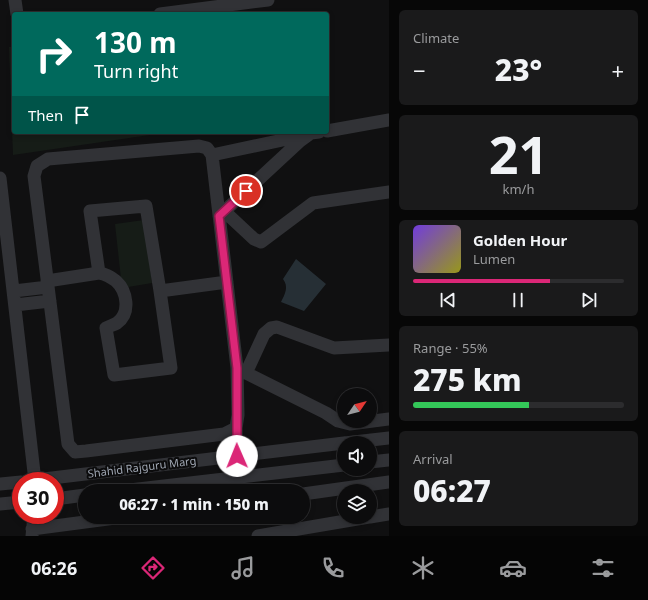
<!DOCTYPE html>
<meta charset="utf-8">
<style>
:root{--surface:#0c0c0d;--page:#1a1a1b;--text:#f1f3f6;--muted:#9a9b9d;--line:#2c2c2e;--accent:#db2777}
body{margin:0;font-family:"Noto Sans",sans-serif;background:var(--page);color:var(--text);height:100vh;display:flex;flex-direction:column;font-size:15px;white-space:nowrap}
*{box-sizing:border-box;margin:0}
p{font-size:13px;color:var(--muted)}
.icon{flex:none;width:22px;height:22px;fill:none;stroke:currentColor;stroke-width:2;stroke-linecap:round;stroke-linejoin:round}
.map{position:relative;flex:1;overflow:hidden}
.panel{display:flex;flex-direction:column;gap:10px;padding:10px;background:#070707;width:259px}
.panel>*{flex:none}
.banner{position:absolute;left:12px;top:12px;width:317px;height:122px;border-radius:4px;box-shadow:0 2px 6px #0003,0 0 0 1px var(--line);background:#00695c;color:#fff;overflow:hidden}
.needle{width:26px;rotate:55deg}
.buttons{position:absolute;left:337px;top:388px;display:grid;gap:8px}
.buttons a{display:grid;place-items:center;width:40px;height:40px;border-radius:50%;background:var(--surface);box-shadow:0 2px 6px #0003,0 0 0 1px var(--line);font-size:20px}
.speed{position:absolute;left:12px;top:472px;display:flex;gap:8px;font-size:20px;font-weight:700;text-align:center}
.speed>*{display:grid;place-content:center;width:52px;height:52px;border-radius:50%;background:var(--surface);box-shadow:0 2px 6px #0003,0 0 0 1px var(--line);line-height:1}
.speed .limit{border:6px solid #d22;background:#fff;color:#111}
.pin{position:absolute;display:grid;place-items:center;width:34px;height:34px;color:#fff;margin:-17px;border:2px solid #fff;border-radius:50%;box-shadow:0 1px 4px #0007}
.me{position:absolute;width:44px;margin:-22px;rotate:359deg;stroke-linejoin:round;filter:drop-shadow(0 0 3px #0008)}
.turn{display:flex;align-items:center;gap:14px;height:84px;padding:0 16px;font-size:18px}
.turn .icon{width:52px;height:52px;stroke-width:2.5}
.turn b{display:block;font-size:28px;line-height:34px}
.then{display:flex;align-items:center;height:38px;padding:0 16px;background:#0003;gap:8px;font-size:15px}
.big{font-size:30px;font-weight:800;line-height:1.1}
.panel .widget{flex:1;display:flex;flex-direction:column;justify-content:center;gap:6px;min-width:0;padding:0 14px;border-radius:6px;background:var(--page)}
.panel .dial{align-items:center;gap:0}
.dial b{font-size:52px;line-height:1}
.song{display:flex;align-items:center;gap:12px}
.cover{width:48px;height:48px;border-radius:6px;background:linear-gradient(135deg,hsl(260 70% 55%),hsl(60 70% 35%))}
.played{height:4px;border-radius:2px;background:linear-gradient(90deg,var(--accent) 65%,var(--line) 65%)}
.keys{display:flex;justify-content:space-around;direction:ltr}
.heat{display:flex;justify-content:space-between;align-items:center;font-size:22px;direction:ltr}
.charge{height:6px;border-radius:3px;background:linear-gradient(90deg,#34c759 55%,var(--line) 0)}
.trip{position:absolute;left:78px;top:484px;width:232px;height:40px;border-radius:20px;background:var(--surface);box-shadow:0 2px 6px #0003,0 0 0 1px var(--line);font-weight:800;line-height:40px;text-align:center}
.tab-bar{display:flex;height:64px;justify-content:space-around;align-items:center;background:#050505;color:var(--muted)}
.tab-bar .icon{width:28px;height:28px}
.tab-bar .active{color:var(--accent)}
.tab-bar b{font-size:18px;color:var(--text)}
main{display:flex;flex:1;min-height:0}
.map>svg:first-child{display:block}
.green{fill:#161c17}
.water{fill:#262f35}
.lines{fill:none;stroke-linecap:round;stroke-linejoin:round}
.minor{stroke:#313236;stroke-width:13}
.route-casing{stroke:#8e194d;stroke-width:10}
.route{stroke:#db2777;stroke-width:7}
.labels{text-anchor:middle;stroke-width:4;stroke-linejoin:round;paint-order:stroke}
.street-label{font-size:11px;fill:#a0a7b3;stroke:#0b0b0c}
</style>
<main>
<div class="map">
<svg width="389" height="536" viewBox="0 0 389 536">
<rect width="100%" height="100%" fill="#101011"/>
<path class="green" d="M 9,47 L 14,47 L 14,132 L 170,132 L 13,155 Z
M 144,220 L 152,283 L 122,288 L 115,224 Z"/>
<path class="water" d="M 296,259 L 326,284 L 304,311 L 281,302 C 285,294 289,287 283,279 Z"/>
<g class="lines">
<path class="minor" d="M 15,0 L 17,14
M 160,14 L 268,0
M 327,131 L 389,120
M 199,146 L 207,148 L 212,155 L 237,368 L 238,415 L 236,428 L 224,434 L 86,451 L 75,452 L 68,444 L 34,176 L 37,166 L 48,159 Z
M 212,155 L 306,135
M 0,178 L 35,481
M 224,211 L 254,239 L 261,242 L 313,203 L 389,192
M 219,216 L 300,141 L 311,133 L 319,132
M 47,281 L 99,273
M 14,291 L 48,287
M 160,291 L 171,368 L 114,375 L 106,328 C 109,326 114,325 117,323 C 131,313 127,291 116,281 C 111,277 105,274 99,273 L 90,211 L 146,206 L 160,291 L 227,282
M 15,305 L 50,301
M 238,369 L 326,413 L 338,421 L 350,424 L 389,419
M 246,373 L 264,334 L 271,328 L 277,327 L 334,348 L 389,345
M 236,428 L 237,456
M 345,443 L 389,438
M 370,462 L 389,460
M 27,481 L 344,443
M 0,484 L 21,482
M 121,491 L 344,465
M 303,494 L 389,482
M 55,499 L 85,495
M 0,504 L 21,502
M 370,517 L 389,514
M 32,529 L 123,517
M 32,536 L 34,515
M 258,536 L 369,517"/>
</g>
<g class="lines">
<defs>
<path id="route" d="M 237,456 L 237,368 L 219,216 L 246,191"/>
</defs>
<use href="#route" class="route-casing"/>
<use href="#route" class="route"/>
</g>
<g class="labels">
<g class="street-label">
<text transform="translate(142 467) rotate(-7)" y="4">Shahid Rajguru Marg</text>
</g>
</g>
</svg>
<div class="buttons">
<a><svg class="needle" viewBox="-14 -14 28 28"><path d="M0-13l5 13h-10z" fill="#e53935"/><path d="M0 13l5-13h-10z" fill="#9a9b9d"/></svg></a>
<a><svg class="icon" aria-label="sound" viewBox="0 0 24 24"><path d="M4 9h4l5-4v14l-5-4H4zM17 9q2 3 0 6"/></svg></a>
<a><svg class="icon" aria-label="layers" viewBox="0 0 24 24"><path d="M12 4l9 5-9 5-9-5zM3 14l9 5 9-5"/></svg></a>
</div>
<div class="speed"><div class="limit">30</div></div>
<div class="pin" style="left:246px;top:191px;background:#d93025"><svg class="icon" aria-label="arrive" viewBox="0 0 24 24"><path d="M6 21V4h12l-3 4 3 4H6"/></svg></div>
<svg class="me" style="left:237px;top:456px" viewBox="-20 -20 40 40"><circle r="19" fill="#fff"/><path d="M0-13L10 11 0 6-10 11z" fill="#db2777"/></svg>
<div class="trip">06:27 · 1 min · 150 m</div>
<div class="banner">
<div class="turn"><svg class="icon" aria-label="right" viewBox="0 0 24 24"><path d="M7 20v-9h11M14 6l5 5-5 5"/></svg><div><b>130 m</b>Turn right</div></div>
<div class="then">Then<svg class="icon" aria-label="arrive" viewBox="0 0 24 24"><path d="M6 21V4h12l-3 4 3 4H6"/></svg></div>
</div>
</div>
<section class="panel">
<div class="widget"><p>Climate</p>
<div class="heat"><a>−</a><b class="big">23°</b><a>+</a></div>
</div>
<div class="widget dial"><b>21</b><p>km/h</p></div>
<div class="widget">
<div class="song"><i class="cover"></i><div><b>Golden Hour</b><p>Lumen</p></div></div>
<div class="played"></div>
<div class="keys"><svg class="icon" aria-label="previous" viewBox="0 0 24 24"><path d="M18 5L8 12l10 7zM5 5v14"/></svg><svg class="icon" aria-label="pause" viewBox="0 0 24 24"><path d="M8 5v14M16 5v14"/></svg><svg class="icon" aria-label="next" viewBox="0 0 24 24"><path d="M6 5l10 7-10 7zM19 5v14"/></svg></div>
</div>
<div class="widget"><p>Range · 55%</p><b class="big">275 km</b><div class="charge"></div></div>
<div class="widget"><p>Arrival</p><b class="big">06:27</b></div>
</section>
</main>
<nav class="tab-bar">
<b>06:26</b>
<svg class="icon active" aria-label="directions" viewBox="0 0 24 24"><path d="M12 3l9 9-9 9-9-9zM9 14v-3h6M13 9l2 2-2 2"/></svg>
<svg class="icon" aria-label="music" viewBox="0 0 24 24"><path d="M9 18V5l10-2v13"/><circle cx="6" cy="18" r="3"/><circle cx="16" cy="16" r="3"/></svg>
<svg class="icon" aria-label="phone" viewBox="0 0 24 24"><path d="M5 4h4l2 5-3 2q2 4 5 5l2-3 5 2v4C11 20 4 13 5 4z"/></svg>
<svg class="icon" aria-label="climate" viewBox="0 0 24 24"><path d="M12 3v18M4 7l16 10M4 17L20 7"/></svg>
<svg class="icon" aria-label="car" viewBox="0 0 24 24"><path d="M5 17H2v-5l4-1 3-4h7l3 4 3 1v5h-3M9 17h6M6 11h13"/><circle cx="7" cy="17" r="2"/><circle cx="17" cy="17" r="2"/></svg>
<svg class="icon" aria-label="filters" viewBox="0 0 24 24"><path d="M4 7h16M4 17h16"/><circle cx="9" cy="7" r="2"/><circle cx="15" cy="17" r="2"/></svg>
</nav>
